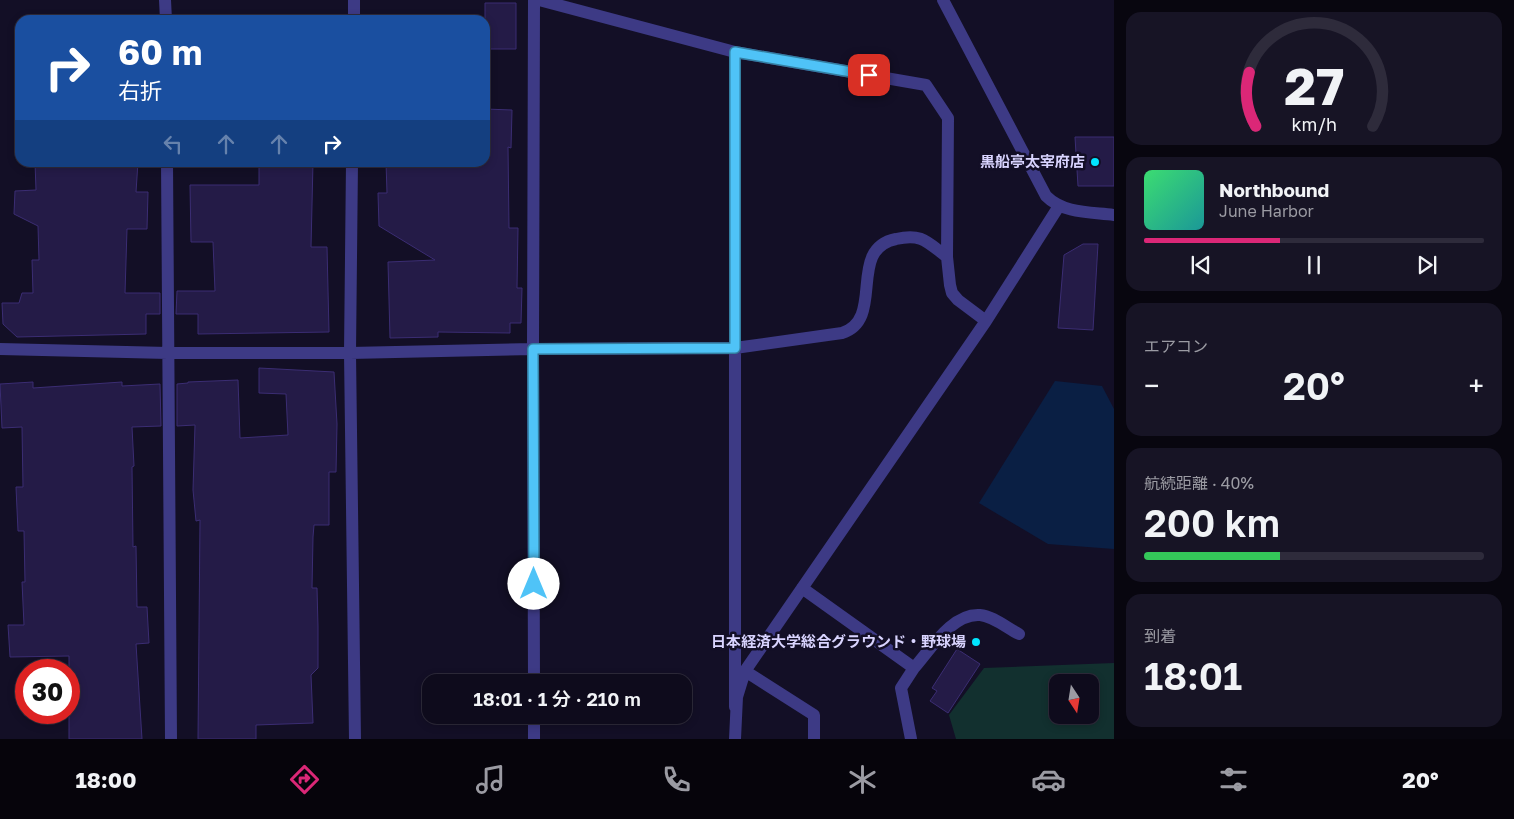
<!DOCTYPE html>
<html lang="ja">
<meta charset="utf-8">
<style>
:root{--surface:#0e0b1c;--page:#171425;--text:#f1f3f6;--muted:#9b9ba3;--line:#2e2b3b;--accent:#db2777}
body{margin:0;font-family:"Golos Text","Noto Sans JP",sans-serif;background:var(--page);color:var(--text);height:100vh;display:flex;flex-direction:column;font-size:19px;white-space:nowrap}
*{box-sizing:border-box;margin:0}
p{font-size:16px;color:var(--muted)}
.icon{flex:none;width:28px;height:28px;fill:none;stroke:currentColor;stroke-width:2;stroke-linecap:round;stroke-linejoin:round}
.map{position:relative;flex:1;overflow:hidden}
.details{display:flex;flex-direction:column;gap:12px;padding:12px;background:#08060f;width:400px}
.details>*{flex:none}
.top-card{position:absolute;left:15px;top:15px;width:475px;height:152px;border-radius:15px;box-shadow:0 2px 8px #0003,0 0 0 1px var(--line);background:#1a4fa0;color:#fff;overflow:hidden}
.needle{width:32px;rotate:168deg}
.fabs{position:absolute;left:1049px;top:674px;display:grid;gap:10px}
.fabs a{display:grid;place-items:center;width:50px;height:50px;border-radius:10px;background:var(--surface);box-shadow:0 2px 8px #0003,0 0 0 1px var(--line);font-size:25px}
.speed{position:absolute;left:15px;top:659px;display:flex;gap:10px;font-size:25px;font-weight:700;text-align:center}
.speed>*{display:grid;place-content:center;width:65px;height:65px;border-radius:50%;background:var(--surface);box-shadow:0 2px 8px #0003,0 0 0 1px var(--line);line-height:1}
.speed .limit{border:8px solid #d22;background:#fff;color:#111}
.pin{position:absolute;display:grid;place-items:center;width:42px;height:42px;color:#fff;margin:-21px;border-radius:10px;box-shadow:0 2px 8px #0006}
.me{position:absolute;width:55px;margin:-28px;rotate:0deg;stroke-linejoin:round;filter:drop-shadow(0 0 4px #0008)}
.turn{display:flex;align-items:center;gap:18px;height:105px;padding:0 20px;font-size:22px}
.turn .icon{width:65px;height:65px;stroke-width:2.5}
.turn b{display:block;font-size:35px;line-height:42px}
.lanes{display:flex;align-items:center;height:48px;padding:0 20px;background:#0003;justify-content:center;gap:25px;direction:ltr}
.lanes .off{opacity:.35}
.big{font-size:38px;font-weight:600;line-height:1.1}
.details .widget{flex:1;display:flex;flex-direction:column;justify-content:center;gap:8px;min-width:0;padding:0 18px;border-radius:15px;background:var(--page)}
.details .dial{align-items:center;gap:0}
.dial svg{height:130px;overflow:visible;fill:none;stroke:var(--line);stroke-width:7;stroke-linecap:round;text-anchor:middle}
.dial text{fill:var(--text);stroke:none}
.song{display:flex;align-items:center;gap:15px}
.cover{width:60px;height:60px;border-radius:8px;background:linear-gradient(135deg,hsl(140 70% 55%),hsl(180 70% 35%))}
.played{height:5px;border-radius:2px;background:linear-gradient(90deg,var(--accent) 40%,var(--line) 40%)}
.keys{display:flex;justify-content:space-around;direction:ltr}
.heat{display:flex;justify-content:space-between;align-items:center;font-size:28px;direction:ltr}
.charge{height:8px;border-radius:4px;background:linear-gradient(90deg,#34c759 40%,var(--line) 0)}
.trip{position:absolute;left:422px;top:674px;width:270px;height:50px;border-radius:15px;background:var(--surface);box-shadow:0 2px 8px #0003,0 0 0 1px var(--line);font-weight:600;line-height:50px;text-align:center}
.menu{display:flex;height:80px;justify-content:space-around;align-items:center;background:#06040b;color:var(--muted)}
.menu .icon{width:35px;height:35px}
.menu .on{color:var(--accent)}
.menu b{font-size:22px;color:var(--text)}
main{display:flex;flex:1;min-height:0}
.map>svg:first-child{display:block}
.green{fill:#12302f;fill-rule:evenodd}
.water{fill:#0a1f44}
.building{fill:#241b47;stroke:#3b2d73}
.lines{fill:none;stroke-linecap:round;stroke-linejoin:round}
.minor{stroke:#3d3a85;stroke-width:12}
.route-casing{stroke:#337fa1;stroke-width:12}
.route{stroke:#4fc3f7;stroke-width:9}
.poi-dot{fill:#00e5ff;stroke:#130f26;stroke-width:2}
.labels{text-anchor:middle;stroke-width:5;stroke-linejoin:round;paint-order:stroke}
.poi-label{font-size:15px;font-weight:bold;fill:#d9d4ff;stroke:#130f26;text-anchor:end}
</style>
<main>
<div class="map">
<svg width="1114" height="739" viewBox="0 0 1114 739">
<rect width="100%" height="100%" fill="#130f26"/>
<path class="green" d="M 1114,663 L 1114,739 L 956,739 L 949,715 L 984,668 ZM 1058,682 L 1090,682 L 1090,715 L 1058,715 Z"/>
<path class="water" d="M 1055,381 L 1102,386 L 1114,409 L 1114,549 L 1048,544 L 979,503 Z"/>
<path class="building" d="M 485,3 L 516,3 L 516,49 L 485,49 Z
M 485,109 L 512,110 L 511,148 L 508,147 L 509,228 L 518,228 L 517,288 L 522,288 L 521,323 L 510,323 L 510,333 L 438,332 L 438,337 L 390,338 L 388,262 L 435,260 L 379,226 L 378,193 L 387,193 L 386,162 L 485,162 Z
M 1075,137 L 1114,137 L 1114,186 L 1078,186 Z
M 35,162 L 138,162 L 136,192 L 148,192 L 147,229 L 127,229 L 125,293 L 160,293 L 160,314 L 146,314 L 146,334 L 17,337 L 3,324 L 2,303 L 19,303 L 22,293 L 33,293 L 32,260 L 39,260 L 38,226 L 14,214 L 15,191 L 36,190 Z
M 259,162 L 313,162 L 311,247 L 327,247 L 329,332 L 198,334 L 198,314 L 176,314 L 177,291 L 215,291 L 213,242 L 191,242 L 190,185 L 259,185 Z
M 1083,244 L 1098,244 L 1093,330 L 1058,328 L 1064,255 Z
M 259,368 L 334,372 L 337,424 L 336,472 L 329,472 L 329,525 L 314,525 L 313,537 L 312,588 L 317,588 L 318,627 L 318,668 L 311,675 L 313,723 L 256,725 L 256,739 L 198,739 L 200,520 L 196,521 L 193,490 L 195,425 L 177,426 L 177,384 L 188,383 L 188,382 L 238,380 L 240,438 L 288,435 L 286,394 L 259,393 Z
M 33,382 L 33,388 L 122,382 L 122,386 L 160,384 L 161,426 L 132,427 L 134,466 L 132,467 L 133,547 L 136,546 L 137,607 L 147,607 L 149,643 L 136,644 L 142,739 L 69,739 L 69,656 L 10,657 L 8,625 L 24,625 L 22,582 L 25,582 L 24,531 L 18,531 L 16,487 L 23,487 L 22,427 L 2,428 L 0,384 Z
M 957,649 L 980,664 L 948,713 L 930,701 L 937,691 L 932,688 Z"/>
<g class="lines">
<path class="minor" d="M 165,0 L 166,20
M 539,0 L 735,52 L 926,85 L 948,118 L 947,257 L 950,285 L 952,293 L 958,300 L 986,321
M 943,0 L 1046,196 C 1064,214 1091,212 1114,215
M 354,20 L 354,0
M 735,52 L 735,707
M 167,162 L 171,739
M 352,162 L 350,353 L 355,739
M 0,349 L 168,353 L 350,353 L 533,349 L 735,348 L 842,333 C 886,319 846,249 896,239 C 922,233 927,242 947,257
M 802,588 L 914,668 L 901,688 L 911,739
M 914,668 C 931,649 952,613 980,615 C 993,616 1007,628 1019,634
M 745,671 L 814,715 L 814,739
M 534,682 L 533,349 L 534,0
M 534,715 L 534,739
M 735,739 L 737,697 L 745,671 L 986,321 L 1059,206"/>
</g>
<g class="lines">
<defs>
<path id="route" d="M 534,584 L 533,349 L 735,348 L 735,52 L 869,75"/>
</defs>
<use href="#route" class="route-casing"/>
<use href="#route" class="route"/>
</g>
<g class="poi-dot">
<circle cx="1095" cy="162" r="5"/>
<circle cx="976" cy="642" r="5"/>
</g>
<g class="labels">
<g class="poi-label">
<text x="1085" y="167">黒船亭太宰府店</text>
<text x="966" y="647">日本経済大学総合グラウンド・野球場</text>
</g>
</g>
</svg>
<div class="fabs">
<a><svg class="needle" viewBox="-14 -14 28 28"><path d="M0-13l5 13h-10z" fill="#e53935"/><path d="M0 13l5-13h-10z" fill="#9b9ba3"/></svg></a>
</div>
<div class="speed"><div class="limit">30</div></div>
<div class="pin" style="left:869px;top:75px;background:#d93025"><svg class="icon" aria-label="arrive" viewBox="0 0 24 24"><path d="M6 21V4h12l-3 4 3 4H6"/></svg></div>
<svg class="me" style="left:534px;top:584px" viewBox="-20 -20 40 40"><circle r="19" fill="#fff"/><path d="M0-13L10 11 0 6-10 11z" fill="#4fc3f7"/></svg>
<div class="trip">18:01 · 1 分 · 210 m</div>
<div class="top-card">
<div class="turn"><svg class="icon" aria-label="right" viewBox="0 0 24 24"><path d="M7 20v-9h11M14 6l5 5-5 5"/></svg><div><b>60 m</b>右折</div></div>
<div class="lanes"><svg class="icon off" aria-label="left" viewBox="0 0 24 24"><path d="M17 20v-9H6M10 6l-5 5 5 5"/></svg><svg class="icon off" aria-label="ahead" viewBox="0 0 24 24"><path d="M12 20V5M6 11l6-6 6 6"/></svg><svg class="icon off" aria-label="ahead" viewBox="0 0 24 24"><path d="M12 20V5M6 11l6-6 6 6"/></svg><svg class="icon" aria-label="right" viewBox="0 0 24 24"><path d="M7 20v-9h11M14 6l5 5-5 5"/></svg></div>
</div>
</div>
<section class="details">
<div class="widget dial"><svg viewBox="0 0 100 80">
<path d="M14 69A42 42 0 1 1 86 69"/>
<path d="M14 69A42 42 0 0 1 10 36" stroke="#db2777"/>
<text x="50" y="56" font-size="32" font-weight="700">27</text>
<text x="50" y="72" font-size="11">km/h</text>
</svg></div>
<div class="widget">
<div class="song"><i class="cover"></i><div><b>Northbound</b><p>June Harbor</p></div></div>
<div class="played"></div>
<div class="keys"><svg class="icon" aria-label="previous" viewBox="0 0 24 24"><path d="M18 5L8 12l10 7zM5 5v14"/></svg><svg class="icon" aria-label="pause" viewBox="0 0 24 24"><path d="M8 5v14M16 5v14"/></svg><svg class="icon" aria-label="next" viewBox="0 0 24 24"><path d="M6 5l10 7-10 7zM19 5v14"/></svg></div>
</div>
<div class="widget"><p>エアコン</p>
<div class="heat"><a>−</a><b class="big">20°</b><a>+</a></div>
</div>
<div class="widget"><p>航続距離 · 40%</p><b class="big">200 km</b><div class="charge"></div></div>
<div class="widget"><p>到着</p><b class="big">18:01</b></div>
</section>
</main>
<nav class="menu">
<b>18:00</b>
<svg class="icon on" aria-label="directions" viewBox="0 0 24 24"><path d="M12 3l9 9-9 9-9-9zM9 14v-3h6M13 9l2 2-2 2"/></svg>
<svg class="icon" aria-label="music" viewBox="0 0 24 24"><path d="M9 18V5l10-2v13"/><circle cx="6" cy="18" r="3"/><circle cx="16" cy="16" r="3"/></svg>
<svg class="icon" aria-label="phone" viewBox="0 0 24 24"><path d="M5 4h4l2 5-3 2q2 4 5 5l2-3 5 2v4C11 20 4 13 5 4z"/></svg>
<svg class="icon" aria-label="climate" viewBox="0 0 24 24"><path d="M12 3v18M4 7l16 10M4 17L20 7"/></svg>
<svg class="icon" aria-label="car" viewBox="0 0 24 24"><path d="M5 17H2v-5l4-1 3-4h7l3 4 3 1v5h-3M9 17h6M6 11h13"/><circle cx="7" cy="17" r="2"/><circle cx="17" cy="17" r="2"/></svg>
<svg class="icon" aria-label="filters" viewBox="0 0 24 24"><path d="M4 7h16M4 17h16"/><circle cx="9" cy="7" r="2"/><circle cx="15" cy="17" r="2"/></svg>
<b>20°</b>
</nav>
